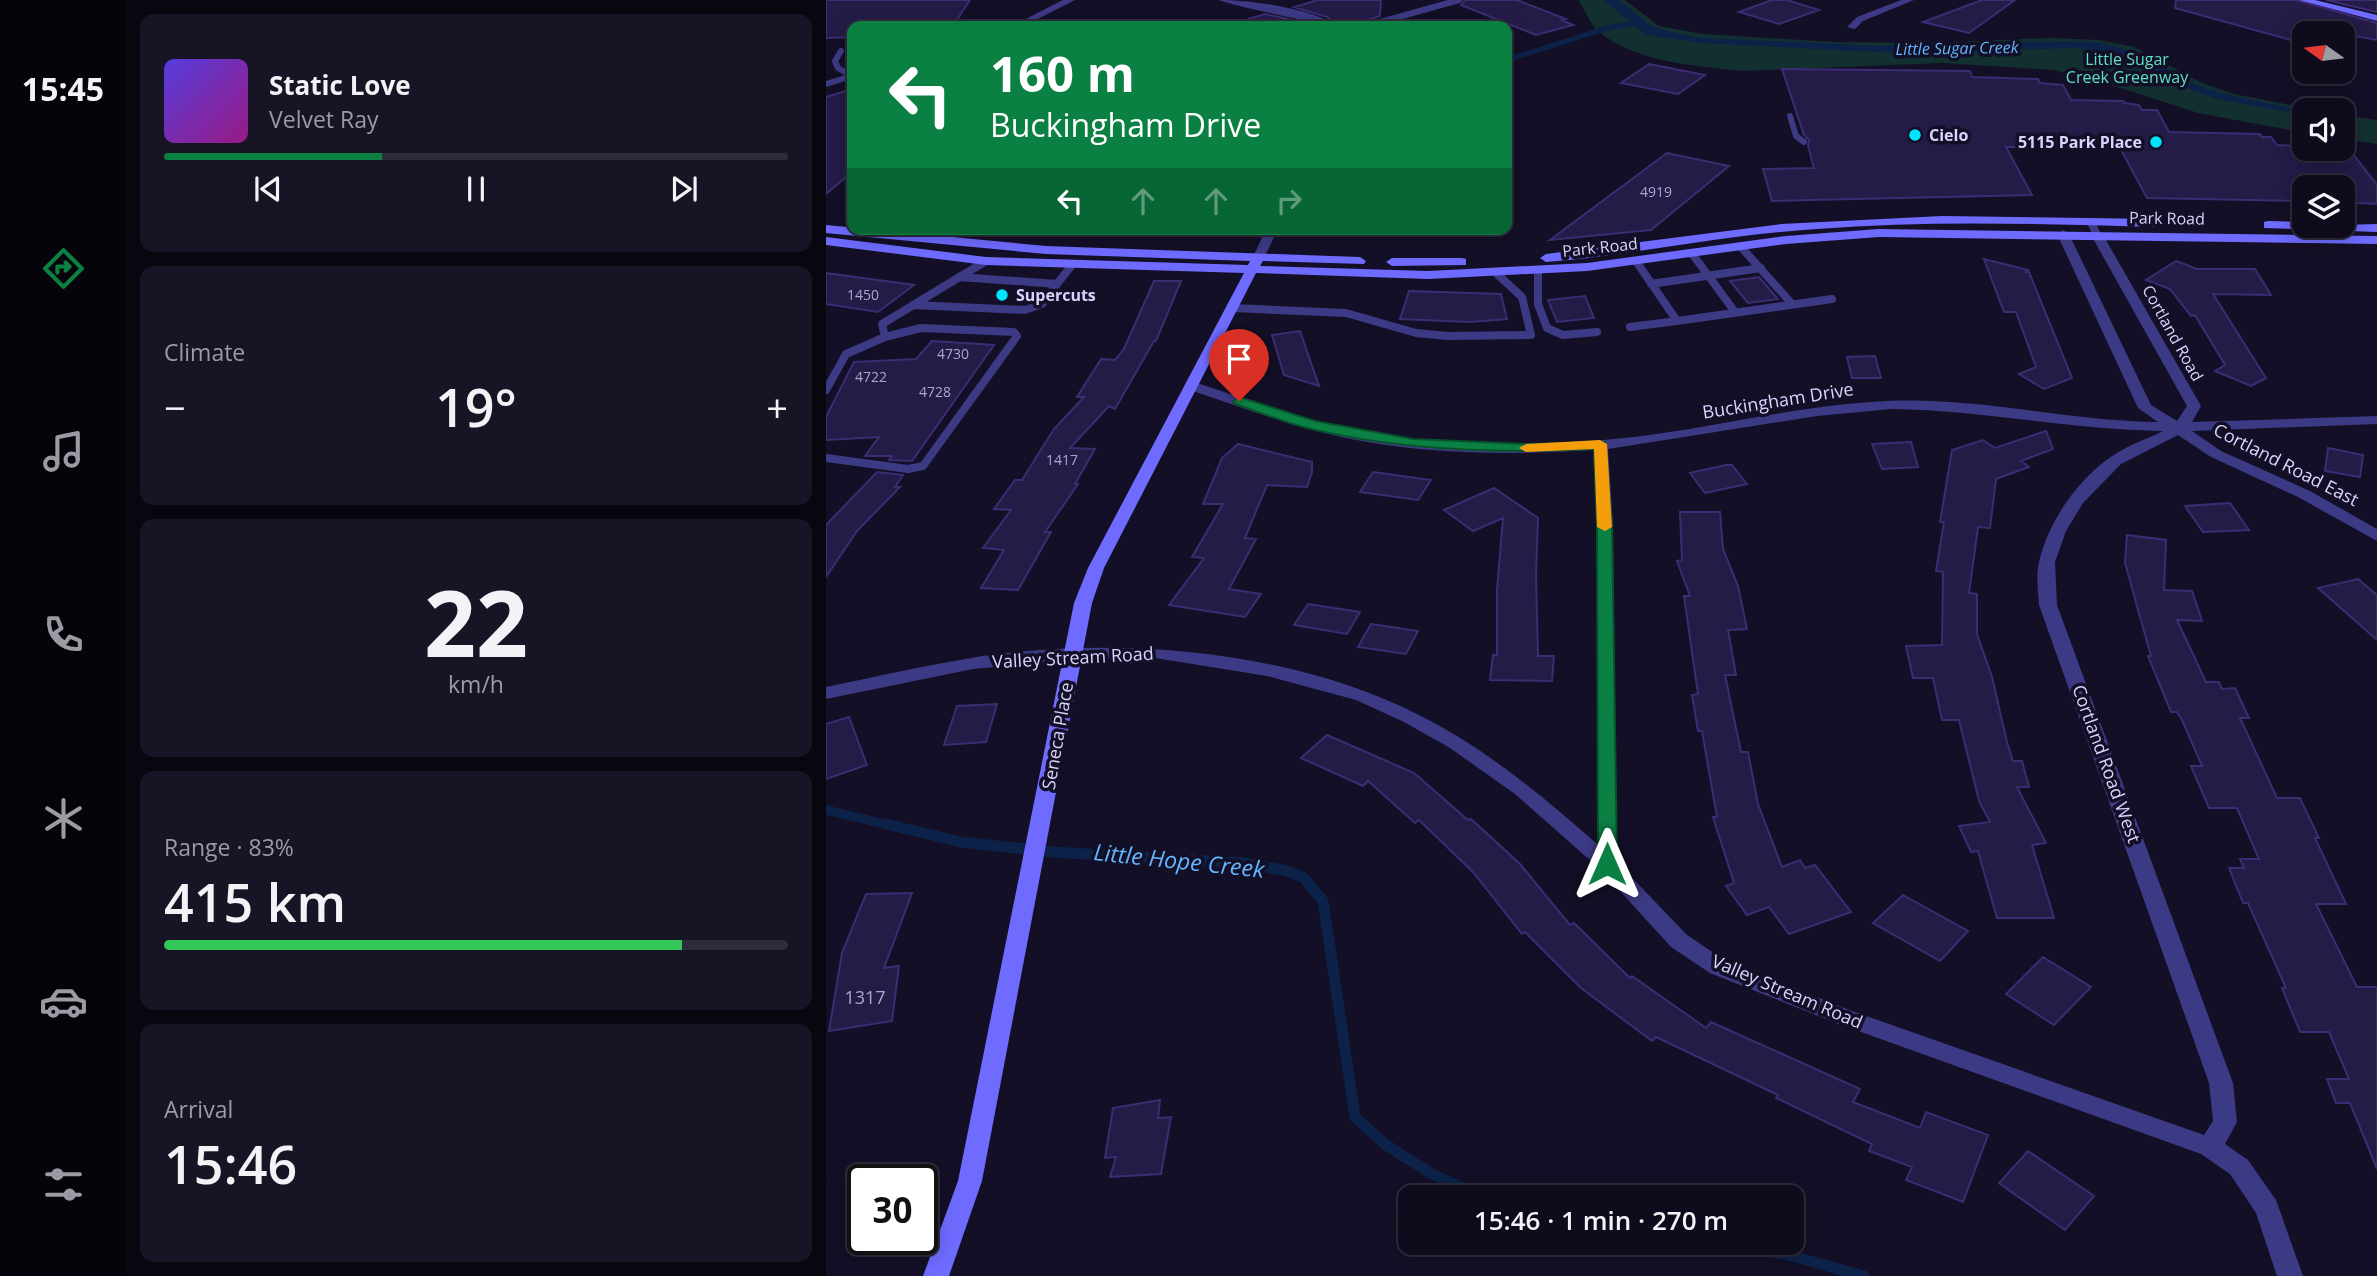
<!DOCTYPE html>
<meta charset="utf-8">
<style>
:root{--surface:#0e0b1c;--page:#171425;--text:#f1f3f6;--muted:#9b9ba3;--line:#2e2b3b;--accent:#0b8043}
body{margin:0;font-family:"Open Sans",sans-serif;background:var(--page);color:var(--text);height:100vh;display:flex;flex-direction:column;font-size:26px;white-space:nowrap}
*{box-sizing:border-box;margin:0}
p{font-size:23px;color:var(--muted)}
.icon{flex:none;width:38px;height:38px;fill:none;stroke:currentColor;stroke-width:2;stroke-linecap:round;stroke-linejoin:round}
.map{position:relative;flex:1;overflow:hidden}
.panel{display:flex;flex-direction:column;gap:14px;padding:14px;background:#08060f;width:700px}
.panel>*{flex:none}
.top-card{position:absolute;left:21px;top:21px;width:665px;height:214px;border-radius:14px;box-shadow:0 4px 18px #0003,0 0 0 2px var(--line);background:#0b8043;color:#fff;overflow:hidden}
.needle{width:46px;rotate:284deg}
.buttons{position:absolute;left:1466px;top:21px;display:grid;gap:14px}
.buttons a{display:grid;place-items:center;width:63px;height:63px;border-radius:14px;background:var(--surface);box-shadow:0 4px 18px #0003,0 0 0 2px var(--line);font-size:35px}
.speed{position:absolute;left:21px;top:1164px;display:flex;gap:14px;font-size:35px;font-weight:700;text-align:center}
.speed>*{display:grid;place-content:center;width:91px;height:91px;border-radius:50%;background:var(--surface);box-shadow:0 4px 18px #0003,0 0 0 2px var(--line);line-height:1}
.speed .limit{border:4px solid #111;border-radius:10px;background:#fff;color:#111}
.pin{position:absolute;display:grid;place-items:center;width:60px;height:60px;color:#fff;margin:-72px -30px;border-radius:50% 50% 50% 0;rotate:-45deg;box-shadow:0 0 7px #0007}
.pin .icon{rotate:45deg}
.me{position:absolute;width:77px;margin:-38px;rotate:0deg;stroke-linejoin:round;filter:drop-shadow(0 0 5px #0008)}
.turn{display:flex;align-items:center;gap:24px;height:147px;padding:0 28px;font-size:32px}
.turn .icon{width:91px;height:91px;stroke-width:2.5}
.turn b{display:block;font-size:49px;line-height:60px}
.lanes{display:flex;align-items:center;height:66px;padding:0 28px;background:#0003;justify-content:center;gap:35px;direction:ltr}
.lanes .off{opacity:.35}
.big{font-size:52px;font-weight:600;line-height:1.1}
.panel .widget{flex:1;display:flex;flex-direction:column;justify-content:center;gap:10px;min-width:0;padding:0 24px;border-radius:14px;background:var(--page)}
.panel .dial{align-items:center;gap:0}
.dial b{font-size:91px;line-height:1}
.song{display:flex;align-items:center;gap:21px}
.cover{width:84px;height:84px;border-radius:10px;background:linear-gradient(135deg,hsl(250 70% 55%),hsl(310 70% 35%))}
.played{height:7px;border-radius:4px;background:linear-gradient(90deg,var(--accent) 35%,var(--line) 35%)}
.keys{display:flex;justify-content:space-around;direction:ltr}
.heat{display:flex;justify-content:space-between;align-items:center;font-size:38px;direction:ltr}
.charge{height:10px;border-radius:5px;background:linear-gradient(90deg,#34c759 83%,var(--line) 0)}
.trip{position:absolute;left:572px;top:1185px;width:406px;height:70px;border-radius:14px;background:var(--surface);box-shadow:0 4px 18px #0003,0 0 0 2px var(--line);font-weight:600;line-height:70px;text-align:center}
main{display:flex;flex:1;min-height:0}
.dock{display:flex;flex-direction:column;width:126px;justify-content:space-around;align-items:center;background:#06040b;color:var(--muted)}
.dock .icon{width:49px;height:49px}
.dock .active{color:var(--accent)}
.dock b{font-size:32px;color:var(--text)}
.map>svg:first-child{display:block}
.green{fill:#12302f}
.water{fill:#0c2248}
.lines{fill:none;stroke-linecap:round;stroke-linejoin:round}
.stream-far2{stroke:#0c2248;stroke-width:5}
.stream-far1{stroke:#0c2248;stroke-width:9}
.stream{stroke:#0c2248;stroke-width:11}
.building{fill:#241b47;stroke:#3b2d73;stroke-width:2}
.lane-far1{stroke:#3d3a85;stroke-width:6}
.lane{stroke:#3d3a85;stroke-width:8}
.street{fill:#3d3a85;fill-rule:evenodd}
.secondary{fill:#6f6bff;fill-rule:evenodd}
.route{fill:#0b8043;stroke:#07532c;stroke-width:2}
.slow{fill:#f59e0b}
.poi-dot{fill:#00e5ff;stroke:#130f26;stroke-width:2.5}
.labels{text-anchor:middle;stroke-width:7;stroke-linejoin:round;paint-order:stroke}
.number-label{font-size:14px;fill:#aca6d1}
.far-water-label{font-size:16px;font-style:italic;fill:#62b6ff;stroke:#130f26}
.far-park-label{font-size:16px;fill:#5fe0c0;stroke:#130f26}
.far-poi-label{font-size:16px;font-weight:bold;fill:#d9d4ff;stroke:#130f26;text-anchor:start}
.far-street-label{font-size:16px;fill:#d9d4ff;stroke:#130f26}
.street-label{font-size:18px;fill:#d9d4ff;stroke:#130f26}
.near-number-label{font-size:18px;fill:#aca6d1}
.near-water-label{font-size:23px;font-style:italic;fill:#62b6ff;stroke:#130f26}
</style>
<main>
<nav class="dock">
<b>15:45</b>
<svg class="icon active" aria-label="directions" viewBox="0 0 24 24"><path d="M12 3l9 9-9 9-9-9zM9 14v-3h6M13 9l2 2-2 2"/></svg>
<svg class="icon" aria-label="music" viewBox="0 0 24 24"><path d="M9 18V5l10-2v13"/><circle cx="6" cy="18" r="3"/><circle cx="16" cy="16" r="3"/></svg>
<svg class="icon" aria-label="phone" viewBox="0 0 24 24"><path d="M5 4h4l2 5-3 2q2 4 5 5l2-3 5 2v4C11 20 4 13 5 4z"/></svg>
<svg class="icon" aria-label="climate" viewBox="0 0 24 24"><path d="M12 3v18M4 7l16 10M4 17L20 7"/></svg>
<svg class="icon" aria-label="car" viewBox="0 0 24 24"><path d="M5 17H2v-5l4-1 3-4h7l3 4 3 1v5h-3M9 17h6M6 11h13"/><circle cx="7" cy="17" r="2"/><circle cx="17" cy="17" r="2"/></svg>
<svg class="icon" aria-label="filters" viewBox="0 0 24 24"><path d="M4 7h16M4 17h16"/><circle cx="9" cy="7" r="2"/><circle cx="15" cy="17" r="2"/></svg>
</nav>
<section class="panel">
<div class="widget">
<div class="song"><i class="cover"></i><div><b>Static Love</b><p>Velvet Ray</p></div></div>
<div class="played"></div>
<div class="keys"><svg class="icon" aria-label="previous" viewBox="0 0 24 24"><path d="M18 5L8 12l10 7zM5 5v14"/></svg><svg class="icon" aria-label="pause" viewBox="0 0 24 24"><path d="M8 5v14M16 5v14"/></svg><svg class="icon" aria-label="next" viewBox="0 0 24 24"><path d="M6 5l10 7-10 7zM19 5v14"/></svg></div>
</div>
<div class="widget"><p>Climate</p>
<div class="heat"><a>−</a><b class="big">19°</b><a>+</a></div>
</div>
<div class="widget dial"><b>22</b><p>km/h</p></div>
<div class="widget"><p>Range · 83%</p><b class="big">415 km</b><div class="charge"></div></div>
<div class="widget"><p>Arrival</p><b class="big">15:46</b></div>
</section>
<div class="map">
<svg width="1551" height="1276" viewBox="0 0 1551 1276">
<rect width="100%" height="100%" fill="#130f26"/>
<path class="green" d="M 752,0 L 799,0 L 833,26 L 877,34 L 1008,42 L 1102,43 L 1223,38 L 1274,40 L 1308,47 L 1378,84 L 1408,94 L 1490,110 L 1479,110 L 1479,133 L 1372,113 L 1273,81 L 1227,70 L 1117,63 L 915,71 C 869,66 810,62 773,32 C 764,25 759,9 752,0 Z
M 1517,115 L 1551,120 L 1551,144 L 1517,139 Z"/>
<path class="water" d="M 777,0 L 793,0 L 825,26 L 852,34 L 877,38 L 1056,46 L 1242,41 L 1276,43 L 1321,56 L 1363,82 L 1394,93 L 1479,111 L 1479,115 L 1391,99 L 1353,85 L 1316,61 L 1277,51 L 1247,48 L 1069,53 L 877,43 L 821,35 Z"/>
<g class="lines">
<path class="stream-far2" d="M 681,60 L 781,28 L 810,23"/>
<path class="stream-far1" d="M 0,810 L 67,826"/>
<path class="stream" d="M 60,824 L 135,842 L 226,852 L 417,863 L 461,871 L 478,878 L 497,901 L 529,1117 L 560,1145 L 606,1174 L 657,1197
M 882,1242 L 962,1255 L 1038,1276"/>
</g>
<path class="building" d="M 0,0 L 144,0 L 127,26 L 26,26 L 26,37 L 0,38 Z
M 492,0 L 555,0 L 554,16 L 538,21 L 534,26 L 513,26 L 501,17 L 468,7 Z
M 639,0 L 691,0 L 740,19 L 736,20 L 747,25 L 710,35 L 635,5 Z
M 946,0 L 961,0 L 993,10 L 953,24 L 913,12 Z
M 1156,0 L 1189,0 L 1143,33 L 1097,22 Z
M 1350,0 L 1470,0 L 1551,23 L 1551,40 L 1479,27 L 1479,44 L 1349,8 Z
M 1500,0 L 1551,0 L 1551,12 Z
M 439,14 L 471,21 L 495,26 L 423,26 L 422,19 Z
M 823,64 L 879,75 L 852,94 L 795,83 Z
M 956,69 L 1144,71 L 1146,77 L 1212,79 L 1214,83 L 1237,85 L 1245,100 L 1297,101 L 1298,103 L 1313,105 L 1316,110 L 1331,110 L 1343,132 L 1434,134 L 1436,137 L 1445,137 L 1451,145 L 1523,149 L 1551,185 L 1551,204 L 1517,202 L 1517,187 L 1479,187 L 1479,201 L 1321,198 L 1294,148 L 1233,147 L 1180,147 L 1206,195 L 946,201 L 937,169 L 988,168 L 982,146 L 983,140 L 978,135 Z
M 26,89 L 26,172 L 0,194 L 0,97 Z
M 841,153 L 903,166 L 825,230 L 724,240 Z
M 1158,259 L 1202,270 L 1200,272 L 1203,272 L 1246,378 L 1218,389 L 1193,374 L 1210,367 L 1190,312 L 1178,312 Z
M 1350,261 L 1371,269 L 1429,269 L 1445,295 L 1387,294 L 1440,378 L 1425,386 L 1389,371 L 1399,365 L 1369,315 L 1365,316 L 1344,289 L 1320,280 Z
M 0,273 L 88,285 L 52,312 L 0,304 Z
M 933,277 L 952,299 L 922,303 L 904,281 Z
M 328,281 L 355,281 L 330,341 L 328,341 L 289,409 L 283,406 L 244,448 L 269,449 L 249,484 L 252,484 L 219,532 L 225,532 L 192,590 L 155,588 L 178,550 L 157,548 L 185,510 L 168,509 L 189,480 L 196,480 L 228,429 L 258,397 L 251,397 L 275,359 L 289,360 L 298,349 Z
M 583,291 L 675,294 L 681,319 L 644,322 L 574,319 Z
M 759,296 L 768,318 L 731,322 L 722,300 Z
M 474,331 L 493,386 L 458,375 L 446,335 Z
M 106,341 L 168,345 L 86,461 L 63,460 L 66,456 L 39,456 L 53,437 L 0,440 L 0,417 L 28,362 L 90,359 Z
M 1049,356 L 1055,378 L 1026,378 L 1021,357 Z
M 1220,431 L 1227,449 L 1195,461 L 1203,467 L 1170,479 L 1164,528 L 1152,527 L 1143,593 L 1151,594 L 1151,634 L 1166,677 L 1181,742 L 1187,761 L 1196,761 L 1203,787 L 1191,787 L 1220,843 L 1206,845 L 1228,918 L 1171,918 L 1152,851 L 1145,852 L 1133,826 L 1164,822 L 1153,801 L 1133,720 L 1116,720 L 1107,678 L 1087,678 L 1080,646 L 1116,645 L 1117,572 L 1110,571 L 1118,522 L 1114,522 L 1126,450 L 1157,440 L 1169,448 Z
M 1085,442 L 1092,467 L 1056,469 L 1046,444 Z
M 412,444 L 486,462 L 486,472 L 481,487 L 441,485 L 419,538 L 430,539 L 403,589 L 435,594 L 419,617 L 343,605 L 378,558 L 366,557 L 397,504 L 377,504 L 396,458 Z
M 1502,448 L 1537,455 L 1534,477 L 1499,471 Z
M 900,465 L 906,465 L 921,484 L 879,493 L 864,473 Z
M 51,472 L 77,475 L 69,487 L 74,487 L 31,531 L 0,577 L 0,525 Z
M 547,472 L 605,480 L 592,500 L 534,492 Z
M 668,488 L 712,518 L 710,574 L 712,656 L 728,656 L 726,681 L 664,680 L 667,655 L 671,655 L 671,590 L 677,518 L 647,531 L 618,510 Z
M 1404,503 L 1423,530 L 1377,532 L 1359,506 Z
M 854,512 L 894,512 L 897,549 L 912,586 L 921,629 L 902,630 L 910,675 L 899,675 L 915,752 L 922,752 L 932,804 L 956,867 L 974,860 L 979,868 L 989,865 L 1025,912 L 963,934 L 943,907 L 921,915 L 900,886 L 908,883 L 887,817 L 891,817 L 876,731 L 872,731 L 866,695 L 872,694 L 858,596 L 864,596 L 851,561 L 856,560 Z
M 1301,535 L 1340,540 L 1338,590 L 1366,591 L 1376,621 L 1351,620 L 1380,682 L 1393,682 L 1396,689 L 1409,688 L 1423,718 L 1414,718 L 1451,798 L 1474,798 L 1493,838 L 1489,838 L 1520,904 L 1490,904 L 1531,987 L 1551,987 L 1551,1169 L 1524,1103 L 1510,1103 L 1501,1079 L 1523,1079 L 1503,1032 L 1474,1032 L 1456,988 L 1460,988 L 1422,903 L 1417,903 L 1403,868 L 1418,868 L 1414,859 L 1433,859 L 1411,808 L 1383,808 L 1365,766 L 1376,766 L 1356,720 L 1351,712 L 1345,712 L 1322,656 L 1325,656 L 1299,563 Z
M 1532,579 L 1551,595 L 1551,640 L 1492,588 Z
M 482,604 L 534,612 L 521,634 L 468,625 Z
M 545,624 L 592,631 L 580,654 L 532,647 Z
M 171,704 L 160,742 L 118,745 L 131,706 Z
M 23,717 L 41,765 L 0,779 L 0,724 Z
M 501,735 L 588,773 L 642,820 L 645,819 L 694,864 L 744,925 L 748,923 L 804,978 L 806,976 L 880,1028 L 885,1022 L 1034,1089 L 1027,1102 L 1094,1128 L 1100,1112 L 1162,1135 L 1137,1202 L 1080,1180 L 1086,1167 L 1043,1151 L 1046,1144 L 950,1098 L 952,1095 L 830,1037 L 826,1041 L 755,988 L 699,932 L 696,934 L 647,872 L 593,820 L 589,823 L 542,781 L 537,786 L 475,758 Z
M 86,893 L 58,968 L 73,966 L 66,1021 L 3,1031 L 16,953 L 40,894 Z
M 1077,895 L 1142,931 L 1114,961 L 1047,923 Z
M 1217,957 L 1265,987 L 1228,1025 L 1180,994 Z
M 334,1100 L 332,1118 L 345,1117 L 335,1174 L 284,1177 L 290,1157 L 279,1158 L 287,1108 Z
M 1202,1151 L 1268,1196 L 1239,1230 L 1173,1183 Z"/>
<g class="lines">
<path class="lane-far1" d="M 540,26 L 633,0
M 15,51 L 9,61 L 12,68 L 26,76
M 964,116 L 970,136 L 978,142"/>
<path class="lane" d="M 1265,222 L 1271,235
M 915,247 L 966,304
M 867,255 L 909,312
M 810,261 L 851,321 L 1006,299
M 712,270 L 712,304 L 721,328 L 737,335 L 771,332
M 133,277 L 231,284 L 246,265
M 825,284 L 935,268
M 87,305 L 199,310 L 216,304 L 231,284
M 407,308 L 520,313 L 590,333 L 622,336 L 705,335 L 696,297 L 670,273
M 804,327 L 851,321
M 59,337 L 56,324 L 160,261
M 0,390 L 20,354 L 59,337 L 95,328 L 188,332 L 191,336 L 97,466 L 82,469 L 0,458"/>
<path class="street" d="M 237,0 L 249,0 L 198,26 L 186,26 Z
M 393,0 C 424,0 486,8 511,26 C 501,26 400,4 393,0 Z
M 1075,0 L 1088,0 L 1037,21 L 1029,29 L 1021,27 L 1031,17 Z
M 26,73 L 26,79 L 0,87 L 0,81 Z
M 440,229 L 452,229 L 437,260 L 429,260 L 427,257 Z
M 1237,230 L 1243,234 L 1325,405 L 1351,421 L 1361,406 L 1265,235 L 1267,232 L 1277,235 L 1375,406 L 1366,422 L 1551,416 L 1551,424 L 1366,431 L 1395,451 L 1484,491 L 1551,529 L 1551,541 L 1472,497 L 1385,457 L 1352,435 L 1295,464 L 1257,503 L 1240,531 L 1229,562 L 1231,605 L 1407,1083 L 1411,1122 L 1399,1144 L 1422,1160 L 1450,1200 L 1477,1276 L 1451,1276 L 1430,1213 L 1404,1174 L 1375,1154 L 1010,1023 L 884,973 L 845,947 L 774,869 L 689,794 L 624,748 L 578,722 L 530,700 L 441,676 L 323,657 L 247,660 L 147,669 L 0,699 L 0,687 C 48,677 97,666 145,658 C 287,635 462,649 591,714 C 658,747 715,795 771,844 L 771,525 L 767,450 C 685,455 601,455 520,438 C 466,426 414,407 361,389 L 361,383 L 371,383 C 420,399 468,417 517,428 C 611,449 712,448 807,437 C 893,427 977,404 1063,401 C 1153,397 1242,421 1332,422 L 1312,408 L 1231,234 ZM 1065,409 C 1156,410 1246,430 1337,431 C 1324,438 1310,442 1298,449 C 1258,470 1223,518 1213,562 C 1210,576 1212,591 1213,605 L 1383,1083 L 1387,1121 L 1378,1135 L 1026,1011 L 900,961 L 861,935 L 791,862 L 787,525 L 782,449 L 991,416 Z"/>
<path class="secondary" d="M 1473,0 L 1489,0 L 1551,15 L 1551,21 Z
M 1116,216 L 1330,219 L 1336,223 L 1330,227 C 1217,224 1104,220 991,229 C 911,234 833,249 754,259 L 720,262 L 714,258 L 720,254 L 955,224 Z
M 1442,221 L 1479,222 L 1479,226 L 1551,224 L 1551,232 L 1438,228 L 1438,222 Z
M 0,225 L 220,246 L 534,257 L 540,261 L 538,264 L 437,261 L 434,266 L 602,271 L 761,263 L 960,236 L 1053,229 L 1551,236 L 1551,244 L 1053,237 L 960,244 L 761,271 L 602,279 L 430,273 L 278,568 L 266,603 L 156,1181 L 123,1276 L 97,1276 L 132,1181 L 248,603 L 262,568 L 418,273 L 160,265 L 0,245 L 0,237 L 160,257 L 422,265 L 424,261 L 220,254 L 0,233 Z
M 636,258 L 640,259 L 640,265 L 566,266 L 560,262 L 566,258 Z"/>
</g>
<path class="route" d="M 413,397 L 489,421 L 587,439 L 702,444 L 779,442 L 786,525 L 791,864 L 788,869 L 775,869 L 772,864 L 771,525 L 768,449 C 673,454 578,451 485,429 C 459,423 434,412 409,404 L 407,401 Z"/>
<path class="slow" d="M 774,440 L 781,444 L 786,527 L 779,531 L 771,527 L 768,449 L 700,452 L 693,448 L 700,444 Z"/>
<g class="poi-dot">
<circle cx="1089" cy="135" r="7"/>
<circle cx="1330" cy="142" r="7"/>
<circle cx="176" cy="295" r="7"/>
</g>
<g class="labels">
<g class="number-label">
<text x="830" y="197">4919</text>
<text x="37" y="300">1450</text>
<text x="127" y="359">4730</text>
<text x="45" y="382">4722</text>
<text x="109" y="397">4728</text>
<text x="236" y="465">1417</text>
</g>
<g class="far-water-label">
<text transform="translate(1131 48) rotate(-1)" y="6">Little Sugar Creek</text>
</g>
<g class="far-park-label">
<text x="1301" y="65">Little Sugar<tspan x="1301" dy="18">Creek Greenway</tspan></text>
</g>
<g class="far-poi-label">
<text x="1103" y="141">Cielo</text>
<text x="1316" y="148" text-anchor="end">5115 Park Place</text>
<text x="190" y="301">Supercuts</text>
</g>
<g class="far-street-label">
<text transform="translate(1341 218) rotate(1)" y="6">Park Road</text>
<text transform="translate(774 247) rotate(-6)" y="6">Park Road</text>
<text transform="translate(1347 333) rotate(61)" y="6">Cortland Road</text>
</g>
<g class="street-label">
<text transform="translate(952 401) rotate(-9)" y="6">Buckingham Drive</text>
<text transform="translate(1460 465) rotate(27)" y="6">Cortland Road East</text>
<text transform="translate(247 658) rotate(-3)" y="6">Valley Stream Road</text>
<text transform="translate(232 736) rotate(-80)" y="6">Seneca Place</text>
<text transform="translate(1280 764) rotate(70)" y="6">Cortland Road West</text>
<text transform="translate(961 992) rotate(23)" y="6">Valley Stream Road</text>
</g>
<g class="near-number-label">
<text x="39" y="1004">1317</text>
</g>
<g class="near-water-label">
<text transform="translate(353 861) rotate(6)" y="8">Little Hope Creek</text>
</g>
</g>
</svg>
<div class="buttons">
<a><svg class="needle" viewBox="-14 -14 28 28"><path d="M0-13l5 13h-10z" fill="#e53935"/><path d="M0 13l5-13h-10z" fill="#9b9ba3"/></svg></a>
<a><svg class="icon" aria-label="sound" viewBox="0 0 24 24"><path d="M4 9h4l5-4v14l-5-4H4zM17 9q2 3 0 6"/></svg></a>
<a><svg class="icon" aria-label="layers" viewBox="0 0 24 24"><path d="M12 4l9 5-9 5-9-5zM3 14l9 5 9-5"/></svg></a>
</div>
<div class="speed"><div class="limit">30</div></div>
<div class="pin" style="left:413px;top:401px;background:#d93025"><svg class="icon" aria-label="arrive" viewBox="0 0 24 24"><path d="M6 21V4h12l-3 4 3 4H6"/></svg></div>
<svg class="me" style="left:781px;top:864px" viewBox="-20 -20 40 40"><path d="M0-17L14 15 0 8-14 15z" fill="#0b8043" stroke="#fff" stroke-width="4"/></svg>
<div class="trip">15:46 · 1 min · 270 m</div>
<div class="top-card">
<div class="turn"><svg class="icon" aria-label="left" viewBox="0 0 24 24"><path d="M17 20v-9H6M10 6l-5 5 5 5"/></svg><div><b>160 m</b>Buckingham Drive</div></div>
<div class="lanes"><svg class="icon" aria-label="left" viewBox="0 0 24 24"><path d="M17 20v-9H6M10 6l-5 5 5 5"/></svg><svg class="icon off" aria-label="ahead" viewBox="0 0 24 24"><path d="M12 20V5M6 11l6-6 6 6"/></svg><svg class="icon off" aria-label="ahead" viewBox="0 0 24 24"><path d="M12 20V5M6 11l6-6 6 6"/></svg><svg class="icon off" aria-label="right" viewBox="0 0 24 24"><path d="M7 20v-9h11M14 6l5 5-5 5"/></svg></div>
</div>
</div>
</main>
